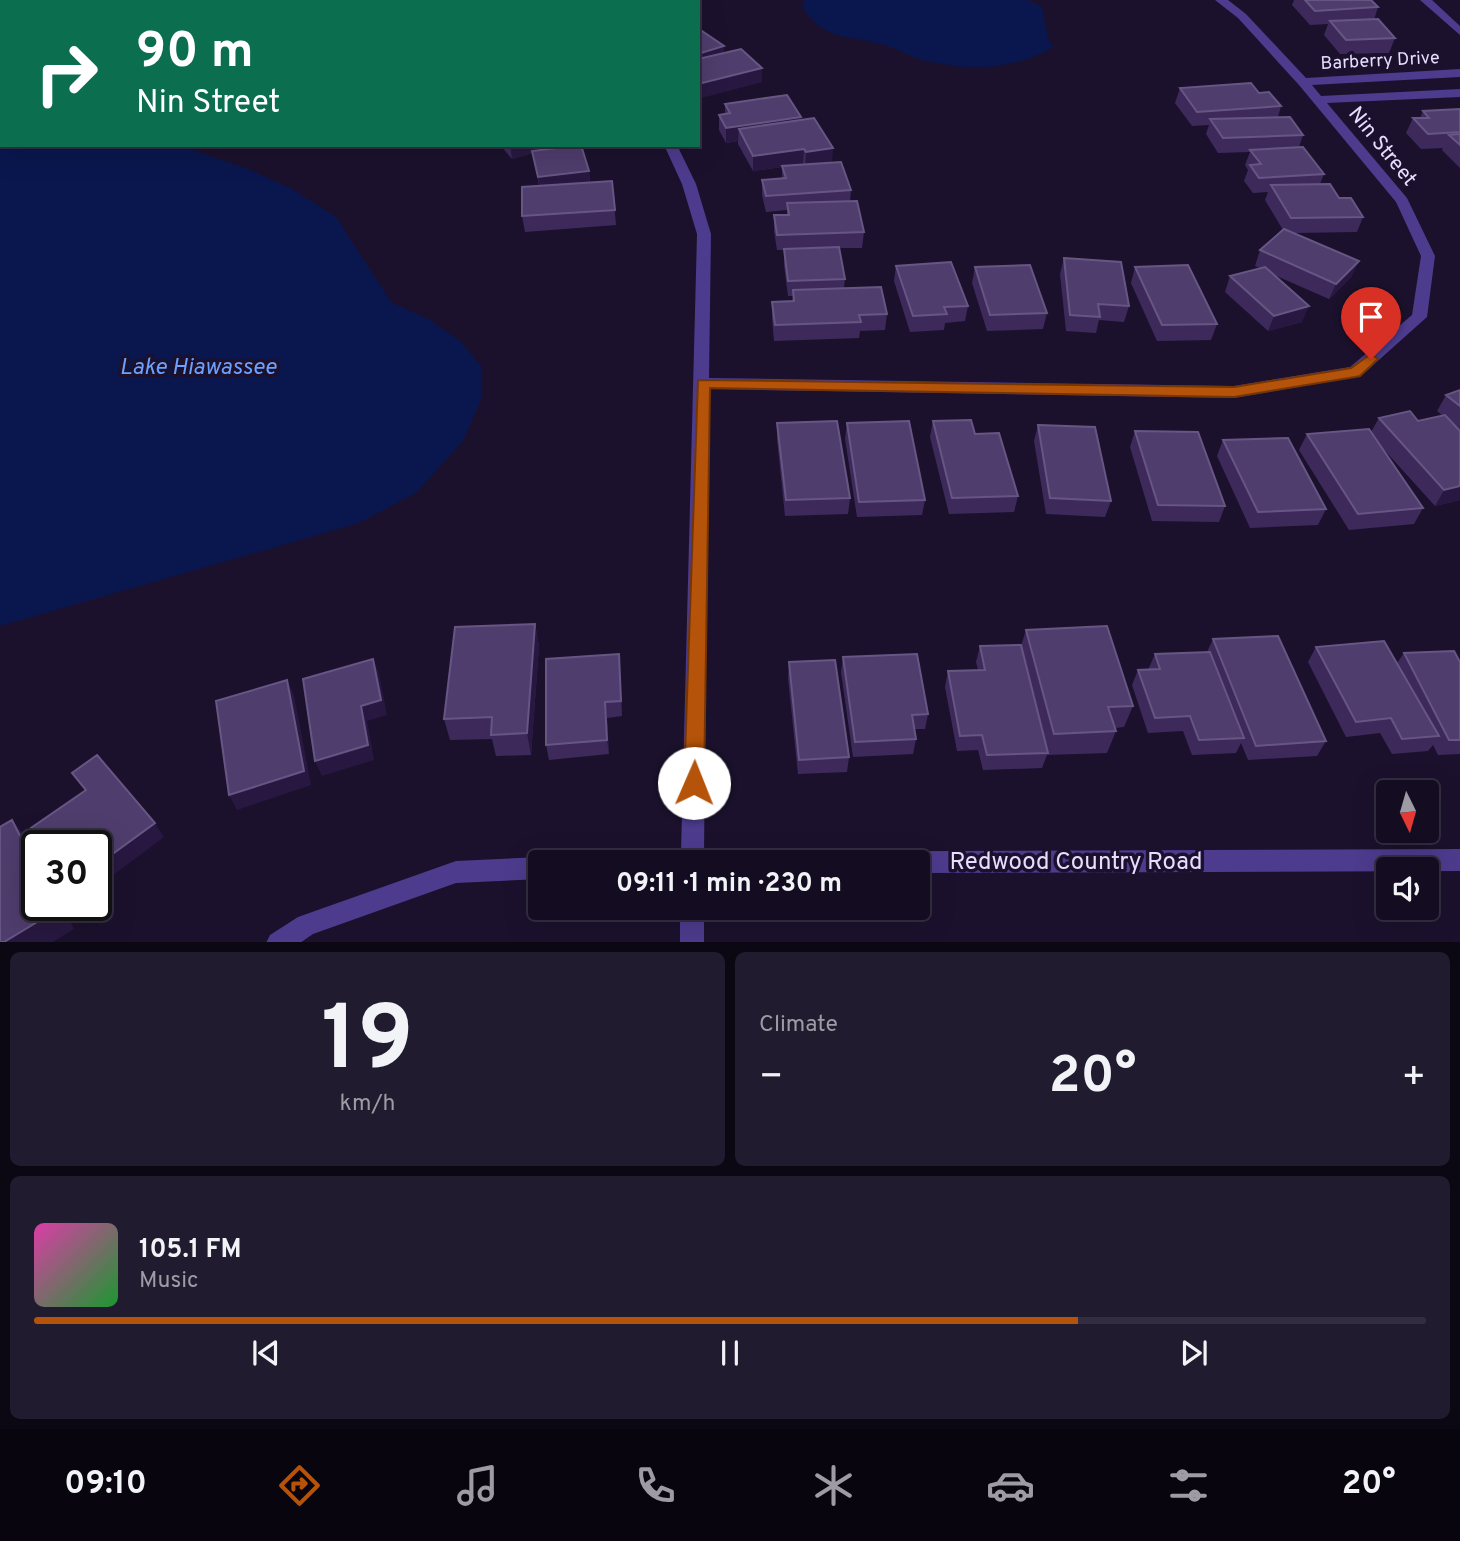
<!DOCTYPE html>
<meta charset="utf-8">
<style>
:root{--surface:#140d22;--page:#211b2f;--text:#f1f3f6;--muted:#9d9ca5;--line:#332d40;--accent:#b45309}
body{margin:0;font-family:Overpass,sans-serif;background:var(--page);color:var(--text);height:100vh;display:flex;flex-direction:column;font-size:26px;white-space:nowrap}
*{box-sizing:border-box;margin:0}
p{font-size:23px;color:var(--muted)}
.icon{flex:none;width:38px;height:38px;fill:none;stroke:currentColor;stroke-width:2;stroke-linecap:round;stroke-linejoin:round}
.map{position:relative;height:942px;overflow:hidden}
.details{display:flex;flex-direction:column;gap:10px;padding:10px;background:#0b0713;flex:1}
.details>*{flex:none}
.hud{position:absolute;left:0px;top:0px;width:700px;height:147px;box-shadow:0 7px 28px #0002,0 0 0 2px var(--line);background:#0b6e4f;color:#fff;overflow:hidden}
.needle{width:46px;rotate:175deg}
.fabs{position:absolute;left:1376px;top:780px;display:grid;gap:14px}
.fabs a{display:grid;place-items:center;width:63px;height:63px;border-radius:7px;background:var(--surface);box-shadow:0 7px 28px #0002,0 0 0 2px var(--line);font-size:35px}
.speed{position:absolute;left:21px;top:830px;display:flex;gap:14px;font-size:35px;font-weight:700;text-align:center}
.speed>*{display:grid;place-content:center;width:91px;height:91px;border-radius:50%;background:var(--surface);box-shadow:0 7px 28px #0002,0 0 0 2px var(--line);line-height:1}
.speed .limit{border:4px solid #111;border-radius:10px;background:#fff;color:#111}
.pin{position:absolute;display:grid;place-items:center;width:60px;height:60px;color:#fff;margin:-72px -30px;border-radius:50% 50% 50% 0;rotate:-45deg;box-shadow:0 0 7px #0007}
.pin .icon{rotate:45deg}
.me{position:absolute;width:77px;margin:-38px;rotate:1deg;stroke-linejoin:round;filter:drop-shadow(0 0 5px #0008)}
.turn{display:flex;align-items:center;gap:24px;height:147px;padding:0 21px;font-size:32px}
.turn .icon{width:91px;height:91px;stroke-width:2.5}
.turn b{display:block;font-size:49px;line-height:60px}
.big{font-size:52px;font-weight:700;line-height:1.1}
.details .card{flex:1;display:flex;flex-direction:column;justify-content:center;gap:10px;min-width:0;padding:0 24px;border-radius:10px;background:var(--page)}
.details .dial{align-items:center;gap:0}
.dial b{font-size:91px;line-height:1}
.song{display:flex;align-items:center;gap:21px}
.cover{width:84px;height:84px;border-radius:10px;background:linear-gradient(135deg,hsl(320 70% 55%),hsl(130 70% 35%))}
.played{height:7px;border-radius:4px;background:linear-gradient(90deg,var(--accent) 75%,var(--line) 75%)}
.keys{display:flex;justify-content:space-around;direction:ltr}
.heat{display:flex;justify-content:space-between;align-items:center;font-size:38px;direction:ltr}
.details .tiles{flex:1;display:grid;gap:10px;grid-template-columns:1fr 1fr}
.card:last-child{grid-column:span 2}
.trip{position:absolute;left:528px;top:850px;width:402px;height:70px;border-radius:7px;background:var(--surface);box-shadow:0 7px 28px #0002,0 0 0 2px var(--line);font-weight:700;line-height:70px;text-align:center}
.tabs{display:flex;height:112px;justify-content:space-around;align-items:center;background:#08050e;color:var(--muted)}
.tabs .icon{width:49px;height:49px}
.tabs .active{color:var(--accent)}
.tabs b{font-size:32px;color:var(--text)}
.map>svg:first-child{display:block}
.water{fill:#0a174e}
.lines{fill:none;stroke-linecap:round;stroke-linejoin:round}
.minor{fill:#4d3b8d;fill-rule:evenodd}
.wall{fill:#3d2a5b}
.shaded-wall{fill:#281841}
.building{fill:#4f3d6d;stroke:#675684;stroke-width:2}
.route{fill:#b45309;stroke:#753606;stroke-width:2}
.labels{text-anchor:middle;stroke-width:7;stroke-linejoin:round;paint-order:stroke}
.far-street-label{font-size:18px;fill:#e7deff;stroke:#1b112d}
.street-label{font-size:21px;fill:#e7deff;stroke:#1b112d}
.water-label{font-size:23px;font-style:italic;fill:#6ca1ff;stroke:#1b112d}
.near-street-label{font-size:24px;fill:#e7deff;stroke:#1b112d}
</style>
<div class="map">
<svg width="1460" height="943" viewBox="0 0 1460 943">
<rect width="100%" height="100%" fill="#1b112d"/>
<path class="water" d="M 805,0 L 1028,0 L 1042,7 L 1048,39 L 1053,47 C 1014,70 971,71 927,61 C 911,58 897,48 881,44 C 847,35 822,40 802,6 Z
M 0,117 L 2,145 L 178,145 L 251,170 L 292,189 L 336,217 L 391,302 L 428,319 L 460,341 L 481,366 L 481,400 L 463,441 L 416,493 L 359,523 L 0,626 Z"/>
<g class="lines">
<path class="minor" d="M 41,0 L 60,0 L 40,2 Z
M 507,0 L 519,0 L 519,2 L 507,2 Z
M 1215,0 L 1228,0 L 1246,14 L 1306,78 L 1460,69 L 1460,77 L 1312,85 L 1321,96 L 1460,89 L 1460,97 L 1327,103 L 1407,198 L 1435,256 L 1427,317 L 1361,376 L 1234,398 L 709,389 L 704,852 L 1460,849 L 1460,871 L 919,873 L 919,863 L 664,863 L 667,855 L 681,852 L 697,234 L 682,184 L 664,145 L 677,145 L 696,184 L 711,234 L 709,378 L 1234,386 L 1350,367 L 1412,315 L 1421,256 L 1396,202 L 1299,85 L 1238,18 Z
M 1420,0 L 1432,0 L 1460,26 L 1460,35 Z
M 0,7 L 2,7 L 0,14 Z
M 541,857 L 550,863 L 541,863 L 541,879 L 456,883 L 313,934 L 300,943 L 266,943 L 270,935 L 298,917 L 456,861 Z
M 680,908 L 704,908 L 704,943 L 680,943 Z"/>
</g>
<path class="wall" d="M 1294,0 L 1371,0 L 1378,7 L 1374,20 L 1395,38 L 1389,53 L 1340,54 L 1324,35 L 1328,24 L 1310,25 L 1292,5 Z
M 1180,88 L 1259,93 L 1281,106 L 1278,117 L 1303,135 L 1299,147 L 1324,174 L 1320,184 L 1363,217 L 1357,232 L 1295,233 L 1352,276 L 1329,299 L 1272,274 L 1302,322 L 1268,331 L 1225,292 L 1230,276 L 1260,268 L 1255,266 L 1260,250 L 1283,230 L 1265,200 L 1268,192 L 1253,193 L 1244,181 L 1248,170 L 1245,165 L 1250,152 L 1218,153 L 1206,134 L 1209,125 L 1192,126 L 1175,103 Z
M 725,104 L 801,120 L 851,190 L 850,201 L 864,232 L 862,248 L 839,248 L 845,279 L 844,288 L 887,314 L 885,330 L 860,331 L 859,338 L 774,341 L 772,318 L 772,302 L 792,301 L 793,296 L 788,296 L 784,265 L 784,250 L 777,250 L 774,231 L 774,215 L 787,215 L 787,210 L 766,212 L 762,195 L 762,180 L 782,178 L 782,167 L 753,171 L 738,144 L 738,141 L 726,143 L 719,130 L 719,115 L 725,114 Z
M 1460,109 L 1460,168 L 1442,150 L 1443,148 L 1421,149 L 1406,133 L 1413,118 L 1420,118 L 1423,111 Z
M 500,145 L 560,145 L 546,149 L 589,171 L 590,183 L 612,181 L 616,225 L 525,232 L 522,216 L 539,186 L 533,153 L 512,159 Z
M 1064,258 L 1129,306 L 1124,322 L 1099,320 L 1096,333 L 1066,331 L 1060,274 Z
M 896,266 L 968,306 L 965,321 L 945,323 L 944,330 L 910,332 L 894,281 Z
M 975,267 L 1047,313 L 1043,329 L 987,331 L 972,283 Z
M 1135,267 L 1217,324 L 1211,340 L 1157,341 L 1131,283 Z
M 1460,390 L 1460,429 L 1452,423 L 1460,431 L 1460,500 L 1435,506 L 1378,443 L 1423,508 L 1414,524 L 1349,530 L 1299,450 L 1307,434 L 1371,432 L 1379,418 L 1418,421 L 1443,416 L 1437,411 L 1446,395 Z
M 933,421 L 975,434 L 1018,496 L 1014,512 L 949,514 L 930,437 Z
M 777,423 L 850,498 L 848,514 L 785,516 L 777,439 Z
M 847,423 L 925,500 L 922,515 L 857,517 L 845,439 Z
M 1038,425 L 1111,501 L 1105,517 L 1046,514 L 1034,441 Z
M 1135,431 L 1225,506 L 1219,522 L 1152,521 L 1130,447 Z
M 1223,440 L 1326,509 L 1318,525 L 1250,528 L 1217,456 Z
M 535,624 L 539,646 L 531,755 L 496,756 L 492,739 L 450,740 L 444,719 Z
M 1026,630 L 1133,706 L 1124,727 L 1115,728 L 1116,731 L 1107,753 L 1047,755 L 1042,768 L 983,770 L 978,750 L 957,751 L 945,687 L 948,671 L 978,670 L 976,662 L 980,646 L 1021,646 Z
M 1213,639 L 1326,741 L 1317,756 L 1248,760 L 1241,743 L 1236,753 L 1192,755 L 1183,731 L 1148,733 L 1132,685 L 1138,670 L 1148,670 L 1155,654 L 1207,652 Z
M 1316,647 L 1397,663 L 1404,653 L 1460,662 L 1460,754 L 1438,755 L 1433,745 L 1428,751 L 1392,754 L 1380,733 L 1346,737 L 1308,662 Z
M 843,657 L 928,714 L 925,729 L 914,729 L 916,739 L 913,754 L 853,757 L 841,672 Z
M 789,662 L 849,757 L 847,772 L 798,774 L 788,678 Z
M 620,669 L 622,716 L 607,718 L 609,754 L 549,760 L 546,745 Z"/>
<path class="shaded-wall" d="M 574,0 L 609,0 L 593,2 L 574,2 Z
M 724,46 L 724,60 L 698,69 L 698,54 Z
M 0,65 L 2,65 L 2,80 L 0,80 Z
M 762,68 L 762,82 L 698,99 L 698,84 Z
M 801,117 L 800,132 L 739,129 L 738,141 L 726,143 L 726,128 Z
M 510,145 L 560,145 L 512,159 Z
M 833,148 L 832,163 L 805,167 L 806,152 Z
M 804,149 L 803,164 L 753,171 L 753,156 Z
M 589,171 L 590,186 L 540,192 L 538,177 Z
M 1359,261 L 1352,276 L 1329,299 L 1336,284 Z
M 1309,306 L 1302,322 L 1268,331 L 1274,316 Z
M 1460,486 L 1460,500 L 1435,506 L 1444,490 Z
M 535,624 L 539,646 L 531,755 L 527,733 Z
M 373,659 L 379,674 L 387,715 L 367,721 L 374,760 L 322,776 L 315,761 L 361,706 Z
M 287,680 L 294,695 L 311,785 L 237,810 L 229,795 Z
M 605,702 L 607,718 L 609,754 L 607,740 Z
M 12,820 L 29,841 L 37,855 L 37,869 Z
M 155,823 L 164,837 L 96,888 L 96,866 Z
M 54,905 L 62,905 L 74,929 L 53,942 L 4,942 Z"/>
<path class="building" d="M 595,0 L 656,0 L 659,2 L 590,2 Z
M 1305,0 L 1371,0 L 1378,7 L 1315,11 Z
M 1378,19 L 1395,38 L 1346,40 L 1330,21 Z
M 0,26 L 2,26 L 2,65 L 0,65 Z
M 698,29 L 699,29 L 724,46 L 698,54 Z
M 741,49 L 762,68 L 698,84 L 698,59 Z
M 1251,83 L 1259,93 L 1269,92 L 1281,106 L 1197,112 L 1180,88 Z
M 787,95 L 801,117 L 726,128 L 719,115 L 730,113 L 725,104 Z
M 1460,109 L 1460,132 L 1428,134 L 1413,118 L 1429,118 L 1423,111 Z
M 1290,117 L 1303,135 L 1223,138 L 1210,119 Z
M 814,118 L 833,148 L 806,152 L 804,149 L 753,156 L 739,129 Z
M 1460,134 L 1460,145 L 1449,135 Z
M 581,145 L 589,171 L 538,177 L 532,151 Z
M 1303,147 L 1324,174 L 1259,178 L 1250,165 L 1261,164 L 1250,150 Z
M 841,162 L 851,190 L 766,196 L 762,180 L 786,178 L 782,166 Z
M 612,181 L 615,210 L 522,216 L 522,187 Z
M 1330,184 L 1339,198 L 1351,198 L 1363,217 L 1291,218 L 1271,185 Z
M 857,201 L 864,232 L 777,235 L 774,215 L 789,215 L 787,203 Z
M 1284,229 L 1359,261 L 1336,284 L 1260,250 Z
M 839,247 L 845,279 L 788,281 L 784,249 Z
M 1064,258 L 1121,262 L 1129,306 L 1098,304 L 1100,317 L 1070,315 Z
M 951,262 L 968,306 L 944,307 L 947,314 L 913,316 L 896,266 Z
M 1030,265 L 1047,313 L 990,315 L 975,267 Z
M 1188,265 L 1217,324 L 1162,325 L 1135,267 Z
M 1265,267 L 1309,306 L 1274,316 L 1230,276 Z
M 881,287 L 887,314 L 859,315 L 861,322 L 775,325 L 772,302 L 794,301 L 793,290 Z
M 1460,390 L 1460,406 L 1446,395 Z
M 1410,411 L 1418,421 L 1445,415 L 1460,431 L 1460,486 L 1444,490 L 1379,418 Z
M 971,420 L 975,434 L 999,433 L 1018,496 L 952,498 L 933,421 Z
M 837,421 L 850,498 L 786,500 L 777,423 Z
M 909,421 L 925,500 L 859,502 L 847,423 Z
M 1038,425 L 1095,427 L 1111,501 L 1050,498 Z
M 1369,429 L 1423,508 L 1358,514 L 1307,434 Z
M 1135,431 L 1198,432 L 1225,506 L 1158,505 Z
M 1288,438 L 1326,509 L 1258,512 L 1223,440 Z
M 535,624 L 527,733 L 491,735 L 492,717 L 444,719 L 455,627 Z
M 1107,626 L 1133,706 L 1108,707 L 1116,731 L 1054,734 L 1026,630 Z
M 1278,636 L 1326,741 L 1256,746 L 1213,639 Z
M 1384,641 L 1439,736 L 1402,739 L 1391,718 L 1356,722 L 1316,647 Z
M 1021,645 L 1048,753 L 987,755 L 982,735 L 960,736 L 948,671 L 985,670 L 980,646 Z
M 1454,651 L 1460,662 L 1460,740 L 1449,740 L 1404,653 Z
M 1210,652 L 1244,738 L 1199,740 L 1190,716 L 1155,718 L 1138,670 L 1160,669 L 1155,654 Z
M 619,654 L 621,701 L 605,702 L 607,740 L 546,745 L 546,659 Z
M 917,654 L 928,714 L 912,715 L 916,739 L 855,742 L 843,657 Z
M 373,659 L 381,700 L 361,706 L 368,745 L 315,761 L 303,679 Z
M 835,660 L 849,757 L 799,760 L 789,662 Z
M 287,680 L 304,771 L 229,795 L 216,701 Z
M 97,755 L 155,823 L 96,866 L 96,845 L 45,845 L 31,828 L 86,790 L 72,773 Z
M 12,820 L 37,869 L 37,905 L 54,905 L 57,910 L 4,942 L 0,942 L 0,827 Z"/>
<path class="route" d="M 1371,354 L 1378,359 L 1360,376 L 1355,377 L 1234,397 L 710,388 L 704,783 L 701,789 L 694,792 L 687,789 L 684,783 L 698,380 L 1234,387 L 1351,368 Z"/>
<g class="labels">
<g class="far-street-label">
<text transform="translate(1380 60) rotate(-3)" y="6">Barberry Drive</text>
</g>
<g class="street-label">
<text transform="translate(1383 146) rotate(51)" y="7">Nin Street</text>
</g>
<g class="water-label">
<text x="198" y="374">Lake Hiawassee</text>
</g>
<g class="near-street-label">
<text x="1076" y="869">Redwood Country Road</text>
</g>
</g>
</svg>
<div class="fabs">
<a><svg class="needle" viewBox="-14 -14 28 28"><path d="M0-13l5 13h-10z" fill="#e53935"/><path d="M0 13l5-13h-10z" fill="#9d9ca5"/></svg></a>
<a><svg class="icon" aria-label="sound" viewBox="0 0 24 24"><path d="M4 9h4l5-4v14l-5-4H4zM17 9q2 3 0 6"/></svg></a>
</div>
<div class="speed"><div class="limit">30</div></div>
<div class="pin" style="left:1371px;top:359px;background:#d93025"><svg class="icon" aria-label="arrive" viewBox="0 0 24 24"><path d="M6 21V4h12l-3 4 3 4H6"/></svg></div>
<svg class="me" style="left:694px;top:783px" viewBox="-20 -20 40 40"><circle r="19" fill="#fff"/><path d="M0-13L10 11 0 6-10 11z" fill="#b45309"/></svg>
<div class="trip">09:11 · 1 min · 230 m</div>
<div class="hud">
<div class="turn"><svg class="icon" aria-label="right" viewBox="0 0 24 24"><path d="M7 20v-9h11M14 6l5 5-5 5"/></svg><div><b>90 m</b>Nin Street</div></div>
</div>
</div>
<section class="details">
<div class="tiles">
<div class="card dial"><b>19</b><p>km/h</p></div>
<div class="card"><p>Climate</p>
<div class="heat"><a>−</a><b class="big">20°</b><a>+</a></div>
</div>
<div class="card">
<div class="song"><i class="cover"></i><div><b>105.1 FM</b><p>Music</p></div></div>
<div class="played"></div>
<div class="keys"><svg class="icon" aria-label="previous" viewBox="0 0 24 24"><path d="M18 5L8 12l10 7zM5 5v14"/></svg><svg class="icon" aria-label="pause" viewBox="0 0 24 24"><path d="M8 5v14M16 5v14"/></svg><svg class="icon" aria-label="next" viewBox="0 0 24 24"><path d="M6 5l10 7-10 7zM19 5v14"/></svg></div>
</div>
</div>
</section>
<nav class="tabs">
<b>09:10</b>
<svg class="icon active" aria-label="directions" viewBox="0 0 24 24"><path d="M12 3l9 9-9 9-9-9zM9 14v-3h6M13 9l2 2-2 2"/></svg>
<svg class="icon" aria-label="music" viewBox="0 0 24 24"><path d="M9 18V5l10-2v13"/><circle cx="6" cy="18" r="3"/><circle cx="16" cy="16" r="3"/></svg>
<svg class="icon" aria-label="phone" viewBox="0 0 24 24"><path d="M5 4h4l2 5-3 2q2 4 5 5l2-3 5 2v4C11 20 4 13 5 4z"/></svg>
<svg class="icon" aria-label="climate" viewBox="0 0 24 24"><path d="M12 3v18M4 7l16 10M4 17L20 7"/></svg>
<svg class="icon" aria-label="car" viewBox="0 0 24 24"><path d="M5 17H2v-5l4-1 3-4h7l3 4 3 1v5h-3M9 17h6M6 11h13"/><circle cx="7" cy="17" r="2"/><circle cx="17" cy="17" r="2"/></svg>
<svg class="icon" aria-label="filters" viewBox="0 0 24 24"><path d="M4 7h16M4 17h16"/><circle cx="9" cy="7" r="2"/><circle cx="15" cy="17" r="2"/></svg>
<b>20°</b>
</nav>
